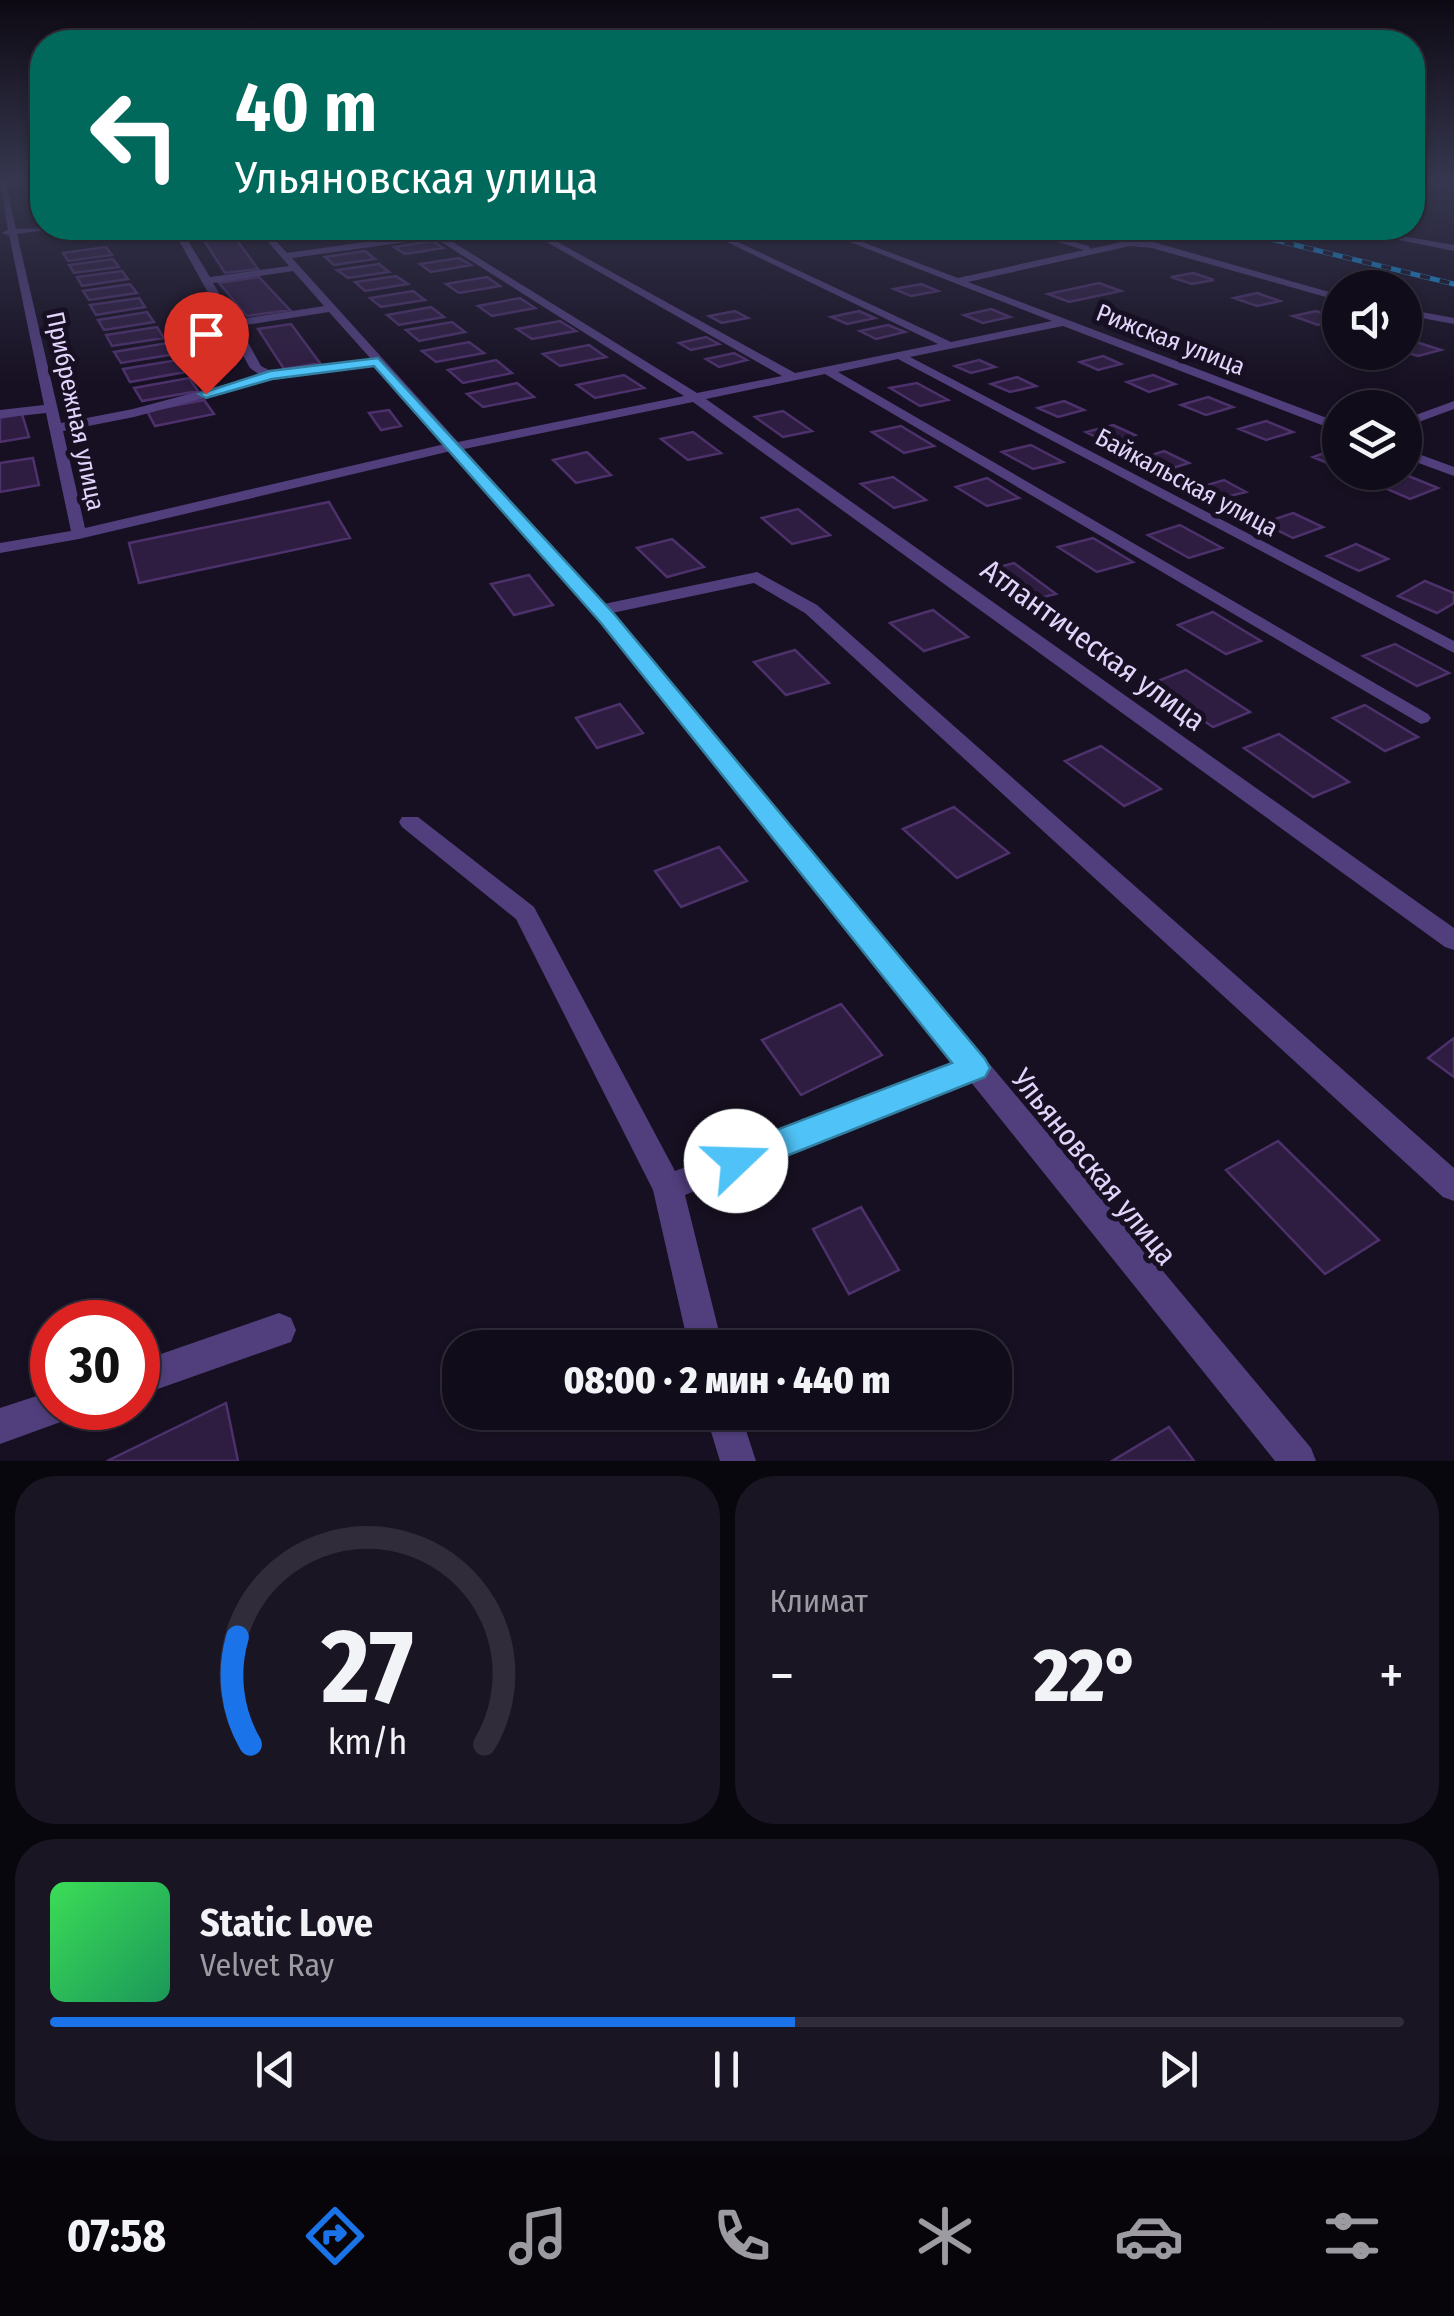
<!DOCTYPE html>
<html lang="ru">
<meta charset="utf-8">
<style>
:root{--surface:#110c1a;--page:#1a1523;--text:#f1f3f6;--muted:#9c9ba2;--line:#302c39;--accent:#1a73e8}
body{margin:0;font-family:"Fira Sans Condensed",sans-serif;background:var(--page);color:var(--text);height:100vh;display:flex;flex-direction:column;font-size:38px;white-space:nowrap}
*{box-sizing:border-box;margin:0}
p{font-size:32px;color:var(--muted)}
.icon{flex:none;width:55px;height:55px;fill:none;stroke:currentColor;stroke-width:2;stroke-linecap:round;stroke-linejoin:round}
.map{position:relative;height:1461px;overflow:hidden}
.side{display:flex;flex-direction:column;gap:15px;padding:15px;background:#09070e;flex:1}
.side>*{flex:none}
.guide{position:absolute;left:30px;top:30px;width:1395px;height:210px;border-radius:40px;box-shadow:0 2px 8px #0004,0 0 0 2px var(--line);background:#00695c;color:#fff;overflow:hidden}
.fabs{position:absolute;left:1322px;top:270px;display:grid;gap:20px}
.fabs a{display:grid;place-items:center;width:100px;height:100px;border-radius:50%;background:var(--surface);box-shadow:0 2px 8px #0004,0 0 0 2px var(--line);font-size:50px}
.speed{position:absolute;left:30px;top:1300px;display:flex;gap:20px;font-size:50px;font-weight:700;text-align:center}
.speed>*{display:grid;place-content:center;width:130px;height:130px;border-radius:50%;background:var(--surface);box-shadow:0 2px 8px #0004,0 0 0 2px var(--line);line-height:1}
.speed .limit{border:15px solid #d22;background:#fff;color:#111}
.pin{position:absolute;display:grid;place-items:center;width:85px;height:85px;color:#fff;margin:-102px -42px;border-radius:50% 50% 50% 0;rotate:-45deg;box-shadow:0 0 10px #0007}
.pin .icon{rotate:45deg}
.me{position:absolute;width:110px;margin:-55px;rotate:69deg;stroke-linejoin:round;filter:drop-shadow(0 0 8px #0008)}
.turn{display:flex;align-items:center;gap:35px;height:210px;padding:0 40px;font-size:45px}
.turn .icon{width:130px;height:130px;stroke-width:2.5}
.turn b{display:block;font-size:70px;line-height:85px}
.big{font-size:75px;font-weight:800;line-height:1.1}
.side .card{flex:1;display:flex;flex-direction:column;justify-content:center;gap:15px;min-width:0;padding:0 35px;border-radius:40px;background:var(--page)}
.side .dial{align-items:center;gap:0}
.dial svg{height:260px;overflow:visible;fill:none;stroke:var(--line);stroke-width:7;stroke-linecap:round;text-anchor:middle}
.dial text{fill:var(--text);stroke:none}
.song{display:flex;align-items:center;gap:30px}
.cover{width:120px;height:120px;border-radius:15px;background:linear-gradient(135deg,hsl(130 70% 55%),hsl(150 70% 35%))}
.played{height:10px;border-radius:5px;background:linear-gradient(90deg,var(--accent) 55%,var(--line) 55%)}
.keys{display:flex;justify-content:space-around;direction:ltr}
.heat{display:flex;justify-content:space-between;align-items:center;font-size:55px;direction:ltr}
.side .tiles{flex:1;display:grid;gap:15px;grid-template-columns:1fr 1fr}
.card:last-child{grid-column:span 2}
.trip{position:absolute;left:442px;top:1330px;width:570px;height:100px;border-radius:40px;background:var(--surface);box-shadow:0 2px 8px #0004,0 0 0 2px var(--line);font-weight:800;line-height:100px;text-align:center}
.dock{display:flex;height:160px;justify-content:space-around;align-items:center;background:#07050a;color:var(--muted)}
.dock .icon{width:70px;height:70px}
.dock .on{color:var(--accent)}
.dock b{font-size:45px;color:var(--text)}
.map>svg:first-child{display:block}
.building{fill:#2e1d41;stroke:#4c316b;stroke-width:2.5}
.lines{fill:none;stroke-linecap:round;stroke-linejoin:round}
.street{fill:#513f7d;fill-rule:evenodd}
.rail-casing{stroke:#149ce8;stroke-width:5}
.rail{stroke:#171022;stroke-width:4;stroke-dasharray:10;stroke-linecap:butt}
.route{fill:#4fc3f7;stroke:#337fa1;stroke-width:2.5}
.labels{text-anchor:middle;stroke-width:10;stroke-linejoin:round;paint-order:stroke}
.far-street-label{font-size:25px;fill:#e3d4fb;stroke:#171022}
.street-label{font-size:30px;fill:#e3d4fb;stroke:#171022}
</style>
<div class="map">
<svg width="1454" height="1461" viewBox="0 0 1454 1461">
<rect width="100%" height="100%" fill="#171022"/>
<path class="building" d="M 196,228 L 228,228 L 258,269 L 225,273 Z
M 433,241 L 443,248 L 405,254 L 394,247 Z
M 106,247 L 112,255 L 68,261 L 63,253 Z
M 365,251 L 375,259 L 334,265 L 325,257 Z
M 459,258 L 471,265 L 431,272 L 420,264 Z
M 113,259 L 119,267 L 74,273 L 69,265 Z
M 379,264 L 389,272 L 348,278 L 337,270 Z
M 122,271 L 128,279 L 82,286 L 77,277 Z
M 1193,273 L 1214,280 L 1192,284 L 1171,277 Z
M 396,276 L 408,284 L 365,291 L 355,282 Z
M 259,277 L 290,310 L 247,316 L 219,283 Z
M 487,277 L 500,286 L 459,293 L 446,284 Z
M 1099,283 L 1121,291 L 1069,302 L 1048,294 Z
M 130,284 L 137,293 L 89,300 L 83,291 Z
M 921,284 L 938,291 L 911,296 L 894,289 Z
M 413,291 L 425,300 L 381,307 L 370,298 Z
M 1257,293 L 1280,301 L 1257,306 L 1234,298 Z
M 139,298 L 145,307 L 96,315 L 90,305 Z
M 520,298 L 535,308 L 492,316 L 478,306 Z
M 431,307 L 444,317 L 399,325 L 387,315 Z
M 991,309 L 1010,317 L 983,323 L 964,315 Z
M 735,311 L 748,318 L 722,323 L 709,316 Z
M 859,311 L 875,318 L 847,324 L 831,317 Z
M 1316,311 L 1340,319 L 1318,325 L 1293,316 Z
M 147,312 L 154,322 L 104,330 L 98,320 Z
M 560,321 L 576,331 L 532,339 L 517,329 Z
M 452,322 L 465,332 L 419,341 L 406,330 Z
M 291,324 L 320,363 L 284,369 L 258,329 Z
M 888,325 L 905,332 L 876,339 L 860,331 Z
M 157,327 L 164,338 L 112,346 L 106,335 Z
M 706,337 L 719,344 L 691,350 L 679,343 Z
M 1413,341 L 1441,350 L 1418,356 L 1405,352 L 1405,343 Z
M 469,342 L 484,353 L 436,362 L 422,351 Z
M 167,343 L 175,354 L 121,363 L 114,352 Z
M 589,345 L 606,357 L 560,366 L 543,354 Z
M 734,353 L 747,360 L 719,367 L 706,359 Z
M 1103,356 L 1121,364 L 1098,370 L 1080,362 Z
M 177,360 L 185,372 L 130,382 L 123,369 Z
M 496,360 L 512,373 L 463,383 L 448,370 Z
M 979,360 L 995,367 L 971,373 L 955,366 Z
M 624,375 L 644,388 L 595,398 L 577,385 Z
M 1153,375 L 1175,384 L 1149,392 L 1127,382 Z
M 1017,377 L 1036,386 L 1010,392 L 991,384 Z
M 189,378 L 198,391 L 142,401 L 134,388 Z
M 517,383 L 534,397 L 483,407 L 467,394 Z
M 917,383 L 948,400 L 920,406 L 890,388 Z
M 1208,397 L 1233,407 L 1206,415 L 1181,405 Z
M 204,400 L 214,414 L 155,426 L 147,411 Z
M 1064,401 L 1084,410 L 1058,417 L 1038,408 Z
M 389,410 L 401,426 L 381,430 L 369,413 Z
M 783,411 L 812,431 L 783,437 L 755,417 Z
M 22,414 L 29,437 L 0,442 L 0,418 Z
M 1266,421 L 1293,432 L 1266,440 L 1239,429 Z
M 1113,425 L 1135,435 L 1108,443 L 1086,432 Z
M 901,426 L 934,446 L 904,453 L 872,432 Z
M 693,432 L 721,453 L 688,460 L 661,439 Z
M 1031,445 L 1063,462 L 1033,469 L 1002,452 Z
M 1335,449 L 1340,451 L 1337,467 L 1313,457 Z
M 1164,451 L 1189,463 L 1160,472 L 1136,460 Z
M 587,452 L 611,475 L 576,483 L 553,460 Z
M 33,458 L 39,485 L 0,492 L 0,463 Z
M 1406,475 L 1438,488 L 1410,499 L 1378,485 Z
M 893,477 L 926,500 L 894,508 L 861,484 Z
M 987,478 L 1019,498 L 987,506 L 956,487 Z
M 1224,480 L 1246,492 L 1218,499 L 1197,488 Z
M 329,502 L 350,538 L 139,583 L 129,543 Z
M 798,509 L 830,535 L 792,544 L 762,518 Z
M 1293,513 L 1323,527 L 1293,538 L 1263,523 Z
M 1180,525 L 1222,548 L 1189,558 L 1148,535 Z
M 1093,538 L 1133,562 L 1097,572 L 1058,547 Z
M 672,539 L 704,567 L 667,577 L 637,548 Z
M 1356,544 L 1388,559 L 1359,571 L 1327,556 Z
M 1014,563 L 1056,594 L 1023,602 L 983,571 Z
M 529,575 L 553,605 L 514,615 L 491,584 Z
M 1425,581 L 1454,593 L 1454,603 L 1437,613 L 1398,596 Z
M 933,610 L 968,637 L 924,651 L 890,623 Z
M 1213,612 L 1261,641 L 1226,654 L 1178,625 Z
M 1395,644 L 1449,673 L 1417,686 L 1363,656 Z
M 795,650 L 829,683 L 786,695 L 754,662 Z
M 1186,670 L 1250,712 L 1213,727 L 1150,684 Z
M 620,704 L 643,733 L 597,748 L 576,718 Z
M 1365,705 L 1418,737 L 1385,751 L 1333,718 Z
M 1279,734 L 1349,782 L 1313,797 L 1244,748 Z
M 1101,746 L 1161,789 L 1124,806 L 1065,761 Z
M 954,807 L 1009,853 L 957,878 L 903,829 Z
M 719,847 L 747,881 L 681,907 L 655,871 Z
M 841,1004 L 882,1055 L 801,1095 L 762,1040 Z
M 1454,1038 L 1454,1077 L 1428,1058 Z
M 1278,1141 L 1379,1240 L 1325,1274 L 1226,1170 Z
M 861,1207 L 899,1270 L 849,1294 L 813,1229 Z
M 226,1403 L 238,1461 L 107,1461 Z
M 1169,1427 L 1194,1461 L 1112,1461 Z"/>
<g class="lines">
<path class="street" d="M 0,180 L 5,180 L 16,229 L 62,228 L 17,234 L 61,423 L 133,409 L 260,375 L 250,368 L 172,228 L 180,228 L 210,277 L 289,266 L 256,228 L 264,228 L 287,253 L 428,233 L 421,228 L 430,228 L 697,393 L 782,376 L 522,228 L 532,228 L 795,373 L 938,344 L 698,228 L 708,228 L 951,342 L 1052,321 L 814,228 L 825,228 L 958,278 L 1084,250 L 1012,228 L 1024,228 L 1089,246 L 1090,249 L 1130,240 L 1153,242 L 1340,295 L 1340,301 L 1152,248 L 1130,246 L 968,282 L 1340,423 L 1340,432 L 1063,326 L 910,357 L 1454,641 L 1454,653 L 898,359 L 838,372 L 1428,714 L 1431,718 L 1428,722 L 1421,724 L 825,374 L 706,399 L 1454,928 L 1454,950 L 1445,947 L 693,402 L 464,449 L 604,604 L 757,572 L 817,605 L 1454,1168 L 1454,1201 L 1443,1197 L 805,613 L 754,583 L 612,613 L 1311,1448 L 1316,1461 L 1275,1461 L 970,1081 L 685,1195 L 723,1348 L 689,1348 L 653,1190 L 516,919 L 402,827 L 399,822 L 402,817 L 418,817 L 534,907 L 675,1171 L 956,1063 L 602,623 L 451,451 L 79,539 L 0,553 L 0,543 L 71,531 L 46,413 L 0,418 L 0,410 L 44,405 L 9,235 L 1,233 L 8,230 ZM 435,238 L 684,396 L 458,442 L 292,258 ZM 293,271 L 324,306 L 235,320 L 213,283 ZM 329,312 L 371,359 L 273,372 L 261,366 L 239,326 ZM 376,366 L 445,444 L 85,528 L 63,431 L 134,417 L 272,380 Z
M 1340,228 L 1356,228 L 1454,245 L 1454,251 Z
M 1405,309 L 1454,318 L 1454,324 L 1405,315 Z
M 1454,401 L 1454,409 L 1405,427 L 1405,419 Z
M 1405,449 L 1454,467 L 1454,476 L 1405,458 Z
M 279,1313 L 291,1318 L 296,1330 L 291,1342 L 138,1396 L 138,1362 Z
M 52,1391 L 52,1408 L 71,1408 L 66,1420 L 0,1444 L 0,1408 Z
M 705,1412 L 740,1412 L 756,1461 L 720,1461 Z"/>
<defs>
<path id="rail" d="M 1226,228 L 1454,284"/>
</defs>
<use href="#rail" class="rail-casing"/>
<use href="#rail" class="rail"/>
</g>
<linearGradient id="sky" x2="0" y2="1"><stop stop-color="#0d0913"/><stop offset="0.47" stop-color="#36374f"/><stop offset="1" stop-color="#36374f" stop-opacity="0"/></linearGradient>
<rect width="1454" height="384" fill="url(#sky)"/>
<path class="route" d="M 378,358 L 615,615 L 985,1059 L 990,1068 L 985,1077 L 736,1176 L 724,1172 L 719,1161 L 724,1150 L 952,1063 L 601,623 L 374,366 L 272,379 L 206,398 L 199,394 L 270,371 Z"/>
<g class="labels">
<g class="far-street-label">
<text transform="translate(1171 339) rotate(21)" y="9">Рижская улица</text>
<text transform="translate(76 411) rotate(78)" y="9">Прибрежная улица</text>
<text transform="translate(1187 482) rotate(28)" y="9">Байкальская улица</text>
</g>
<g class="street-label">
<text transform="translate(1093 645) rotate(36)" y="10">Атлантическая улица</text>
<text transform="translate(1094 1167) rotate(51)" y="10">Ульяновская улица</text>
</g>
</g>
</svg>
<div class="fabs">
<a><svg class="icon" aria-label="sound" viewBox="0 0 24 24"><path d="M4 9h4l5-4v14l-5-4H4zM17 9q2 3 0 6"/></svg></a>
<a><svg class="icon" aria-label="layers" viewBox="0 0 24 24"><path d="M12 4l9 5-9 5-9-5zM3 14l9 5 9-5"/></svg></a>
</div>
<div class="speed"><div class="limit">30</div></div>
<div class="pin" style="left:206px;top:394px;background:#d93025"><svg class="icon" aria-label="arrive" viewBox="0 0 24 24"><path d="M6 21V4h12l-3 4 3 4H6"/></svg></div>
<svg class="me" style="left:736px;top:1161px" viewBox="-20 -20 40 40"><circle r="19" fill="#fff"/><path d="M0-13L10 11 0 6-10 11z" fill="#4fc3f7"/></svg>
<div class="trip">08:00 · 2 мин · 440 m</div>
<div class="guide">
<div class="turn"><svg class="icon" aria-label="left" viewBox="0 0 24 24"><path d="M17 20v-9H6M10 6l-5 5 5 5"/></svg><div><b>40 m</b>Ульяновская улица</div></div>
</div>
</div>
<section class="side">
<div class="tiles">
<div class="card dial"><svg viewBox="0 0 100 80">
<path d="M14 69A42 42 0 1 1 86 69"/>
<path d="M14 69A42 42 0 0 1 10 36" stroke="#1a73e8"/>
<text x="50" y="56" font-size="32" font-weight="700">27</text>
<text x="50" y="72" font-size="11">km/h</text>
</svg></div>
<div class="card"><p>Климат</p>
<div class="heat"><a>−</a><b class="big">22°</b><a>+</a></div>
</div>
<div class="card">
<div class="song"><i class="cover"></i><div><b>Static Love</b><p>Velvet Ray</p></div></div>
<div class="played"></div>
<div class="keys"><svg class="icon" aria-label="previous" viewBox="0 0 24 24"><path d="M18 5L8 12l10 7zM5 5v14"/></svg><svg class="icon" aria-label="pause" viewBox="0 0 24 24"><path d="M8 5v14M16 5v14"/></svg><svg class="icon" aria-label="next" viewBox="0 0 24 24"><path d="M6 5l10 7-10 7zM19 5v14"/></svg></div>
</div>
</div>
</section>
<nav class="dock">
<b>07:58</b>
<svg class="icon on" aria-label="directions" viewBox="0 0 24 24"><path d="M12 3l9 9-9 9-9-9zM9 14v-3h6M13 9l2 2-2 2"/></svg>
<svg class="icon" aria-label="music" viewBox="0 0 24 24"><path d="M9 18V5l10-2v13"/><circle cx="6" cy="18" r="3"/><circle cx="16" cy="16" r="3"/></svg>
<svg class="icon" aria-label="phone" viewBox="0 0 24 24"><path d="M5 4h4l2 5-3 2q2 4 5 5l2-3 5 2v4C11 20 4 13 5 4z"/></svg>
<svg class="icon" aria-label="climate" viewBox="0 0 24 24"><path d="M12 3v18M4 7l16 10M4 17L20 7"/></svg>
<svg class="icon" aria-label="car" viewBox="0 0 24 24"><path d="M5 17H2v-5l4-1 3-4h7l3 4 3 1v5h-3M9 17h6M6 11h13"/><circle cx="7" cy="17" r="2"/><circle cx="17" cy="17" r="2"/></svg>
<svg class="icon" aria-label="filters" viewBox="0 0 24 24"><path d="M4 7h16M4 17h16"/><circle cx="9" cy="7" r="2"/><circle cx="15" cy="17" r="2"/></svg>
</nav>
